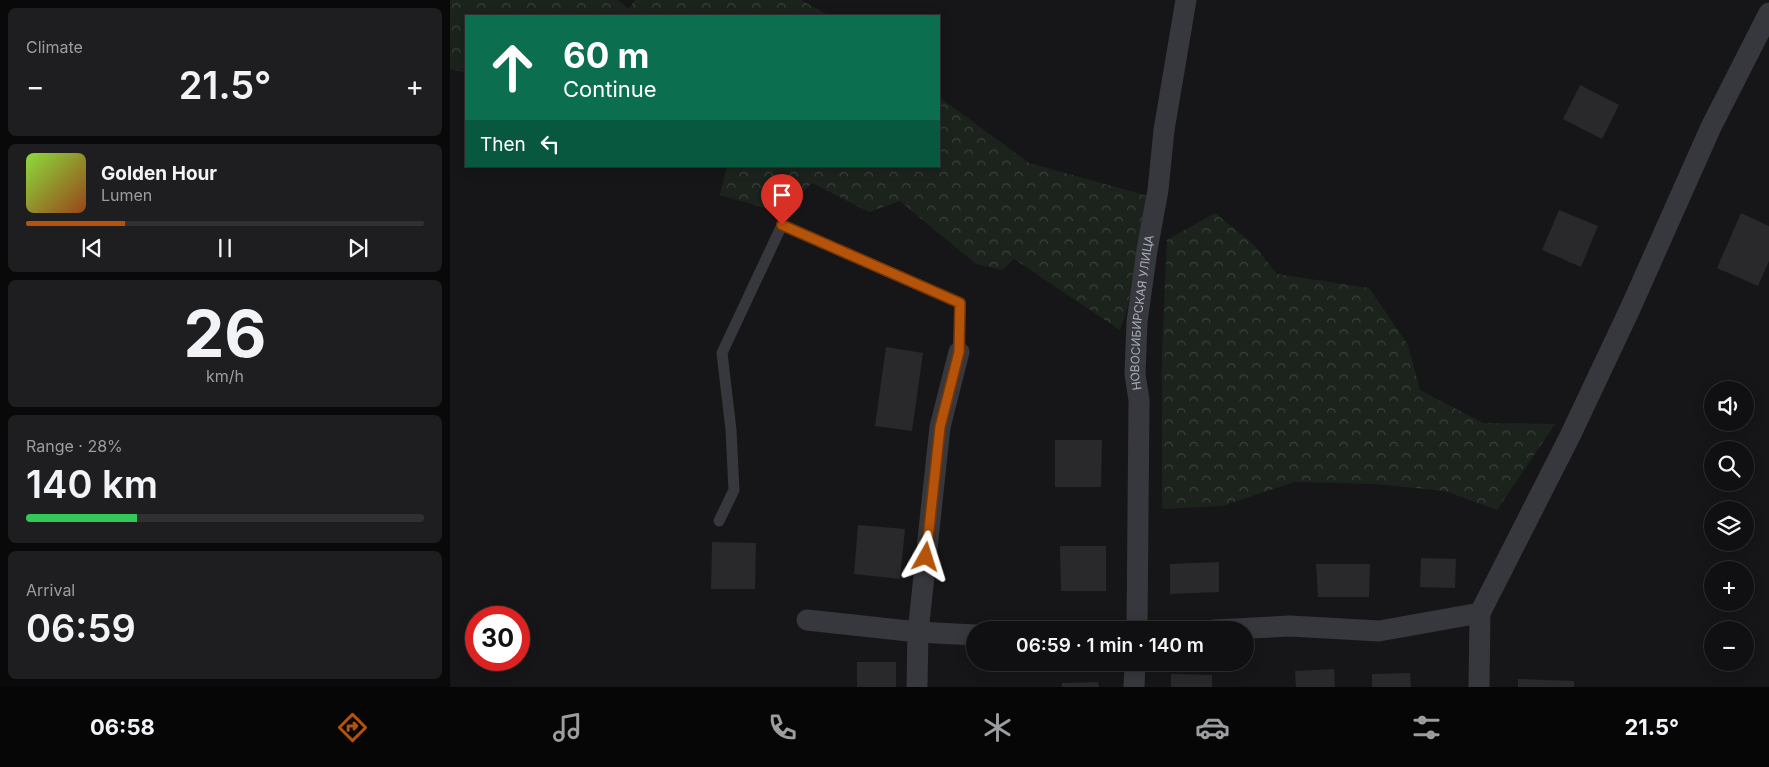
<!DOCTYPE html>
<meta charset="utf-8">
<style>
:root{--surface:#101012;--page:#1e1e20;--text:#f1f3f6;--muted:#9c9d9f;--line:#303032;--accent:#b45309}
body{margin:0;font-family:Inter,sans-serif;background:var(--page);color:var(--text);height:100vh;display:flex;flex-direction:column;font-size:19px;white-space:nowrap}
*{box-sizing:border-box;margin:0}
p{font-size:16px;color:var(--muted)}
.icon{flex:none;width:28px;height:28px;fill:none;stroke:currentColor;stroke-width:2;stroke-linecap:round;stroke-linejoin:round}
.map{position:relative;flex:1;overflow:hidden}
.sheet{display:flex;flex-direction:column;gap:8px;padding:8px;background:#09090a;width:450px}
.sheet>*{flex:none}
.hud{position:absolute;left:15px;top:15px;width:475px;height:152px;border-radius:0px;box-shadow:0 2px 12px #0003,0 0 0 1px var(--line);background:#0b6e4f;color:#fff;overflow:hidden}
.fabs{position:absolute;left:1254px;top:381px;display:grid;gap:10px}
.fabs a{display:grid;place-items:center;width:50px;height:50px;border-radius:50%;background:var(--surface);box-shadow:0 2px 12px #0003,0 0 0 1px var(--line);font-size:25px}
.speed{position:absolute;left:15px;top:606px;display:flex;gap:10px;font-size:25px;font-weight:700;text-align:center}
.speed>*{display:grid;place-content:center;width:65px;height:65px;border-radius:50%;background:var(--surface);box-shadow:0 2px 12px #0003,0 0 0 1px var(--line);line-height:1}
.speed .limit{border:8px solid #d22;background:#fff;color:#111}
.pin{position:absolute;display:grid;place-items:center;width:42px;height:42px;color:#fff;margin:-51px -21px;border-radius:50% 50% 50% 0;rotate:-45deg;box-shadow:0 0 5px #0007}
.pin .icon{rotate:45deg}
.me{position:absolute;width:55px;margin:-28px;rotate:6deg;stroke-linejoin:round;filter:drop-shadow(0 0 4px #0008)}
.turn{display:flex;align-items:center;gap:18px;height:105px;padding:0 15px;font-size:22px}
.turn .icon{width:65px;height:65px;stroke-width:2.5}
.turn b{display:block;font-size:35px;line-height:42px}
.then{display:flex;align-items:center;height:48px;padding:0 15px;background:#0003;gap:10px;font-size:19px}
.big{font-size:38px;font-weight:600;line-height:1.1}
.sheet .tile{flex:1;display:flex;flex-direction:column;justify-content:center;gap:8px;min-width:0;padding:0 18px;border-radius:8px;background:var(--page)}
.sheet .dial{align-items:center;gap:0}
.dial b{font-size:65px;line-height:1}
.song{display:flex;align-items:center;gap:15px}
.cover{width:60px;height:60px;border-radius:8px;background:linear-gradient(135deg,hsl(90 70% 55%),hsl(20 70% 35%))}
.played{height:5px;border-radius:2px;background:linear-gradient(90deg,var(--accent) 25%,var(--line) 25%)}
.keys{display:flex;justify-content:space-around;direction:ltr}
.heat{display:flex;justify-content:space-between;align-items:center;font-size:28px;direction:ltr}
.charge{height:8px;border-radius:4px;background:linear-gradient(90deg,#34c759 28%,var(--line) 0)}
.trip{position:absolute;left:516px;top:621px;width:288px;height:50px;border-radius:25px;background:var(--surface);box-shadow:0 2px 12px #0003,0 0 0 1px var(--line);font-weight:600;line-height:50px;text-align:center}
.dock{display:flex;height:80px;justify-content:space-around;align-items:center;background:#060607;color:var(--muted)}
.dock .icon{width:35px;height:35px}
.dock .current{color:var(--accent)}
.dock b{font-size:22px;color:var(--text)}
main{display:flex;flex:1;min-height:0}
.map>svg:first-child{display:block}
.forest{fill:url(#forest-crowns)}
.building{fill:#29292c}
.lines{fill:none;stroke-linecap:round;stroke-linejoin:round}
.lane{stroke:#37383d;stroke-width:11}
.street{stroke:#37383d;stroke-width:21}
.route-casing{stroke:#753606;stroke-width:12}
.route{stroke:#b45309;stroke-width:9}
.labels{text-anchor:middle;stroke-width:5;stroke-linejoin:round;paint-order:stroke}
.street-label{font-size:12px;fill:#a8adb8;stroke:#111113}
</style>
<main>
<section class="sheet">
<div class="tile"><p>Climate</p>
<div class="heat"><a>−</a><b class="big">21.5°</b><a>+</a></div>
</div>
<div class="tile">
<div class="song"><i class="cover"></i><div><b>Golden Hour</b><p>Lumen</p></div></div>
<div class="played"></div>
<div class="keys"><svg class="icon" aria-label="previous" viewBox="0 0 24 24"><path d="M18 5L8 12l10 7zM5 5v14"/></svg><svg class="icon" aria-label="pause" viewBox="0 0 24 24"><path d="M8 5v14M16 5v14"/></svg><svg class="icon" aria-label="next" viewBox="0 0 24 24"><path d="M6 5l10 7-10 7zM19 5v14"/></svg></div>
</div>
<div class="tile dial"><b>26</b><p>km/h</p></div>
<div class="tile"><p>Range · 28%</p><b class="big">140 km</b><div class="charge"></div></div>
<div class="tile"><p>Arrival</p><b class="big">06:59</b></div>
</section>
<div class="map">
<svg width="1319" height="687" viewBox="0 0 1319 687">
<defs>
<pattern id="forest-crowns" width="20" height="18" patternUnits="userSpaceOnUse" patternTransform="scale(1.25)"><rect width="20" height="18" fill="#1c231d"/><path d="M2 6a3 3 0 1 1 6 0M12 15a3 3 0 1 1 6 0" fill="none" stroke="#3a403c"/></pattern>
</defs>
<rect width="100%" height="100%" fill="#161618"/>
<path class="forest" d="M 0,0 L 168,0 L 179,9 L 185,0 L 351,0 L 380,16 L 16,16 L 16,73 L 0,69 Z
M 489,97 L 579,163 L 698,196 L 677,310 L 670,330 L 564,259 L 552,270 L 526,264 L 450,201 L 419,212 L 362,183 L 332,213 L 270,195 L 277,166 L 489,166 Z
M 765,213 L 803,244 L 827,274 L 919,288 L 958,345 L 970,390 L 1033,423 L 1105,424 L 1047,510 L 995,491 L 926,484 L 845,482 L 772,506 L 712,509 L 712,350 L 717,240 Z"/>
<path class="building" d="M 1130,85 L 1169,105 L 1152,139 L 1113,119 Z
M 1109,210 L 1148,226 L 1131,267 L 1092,250 Z
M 1291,213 L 1319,226 L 1319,261 L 1308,286 L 1267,268 Z
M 436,347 L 473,353 L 462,431 L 425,426 Z
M 605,440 L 652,440 L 651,487 L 605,487 Z
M 408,525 L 455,529 L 450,579 L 404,574 Z
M 262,542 L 306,543 L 305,589 L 261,589 Z
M 610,546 L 656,546 L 656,591 L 611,591 Z
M 971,558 L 1006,559 L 1005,588 L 970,587 Z
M 769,562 L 769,592 L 720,594 L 720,564 Z
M 866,564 L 920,564 L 919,597 L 868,597 Z
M 407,662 L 446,662 L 446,687 L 407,687 Z
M 884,669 L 885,687 L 846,687 L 845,671 Z
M 960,673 L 961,687 L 922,687 L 922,674 Z
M 721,674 L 762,675 L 762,687 L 721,687 Z
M 1068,679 L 1124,681 L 1124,687 L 1068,687 Z
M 648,682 L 649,687 L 612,687 L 612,683 Z"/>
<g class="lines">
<path class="lane" d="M 269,521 L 284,490 L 281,430 L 272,353 L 332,225 L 510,303 L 509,352"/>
<g class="street">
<path d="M 357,620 L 468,632 L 525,635"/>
<path id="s1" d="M 687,630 L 689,400 L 685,374 L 687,322 L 697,250 L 708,190 L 714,130 L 736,0"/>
<path d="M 764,630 L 840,626 L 929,631 L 1030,613"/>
<path d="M 467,687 L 468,632 L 490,427 L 509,352"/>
<path d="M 684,687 L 685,662"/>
<path d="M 1029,687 L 1030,613 L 1120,436 L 1180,309 L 1261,127 L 1319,13"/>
</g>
</g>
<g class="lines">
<defs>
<path id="route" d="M 332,225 L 510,303 L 509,352 L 490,427 L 476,557"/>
</defs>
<use href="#route" class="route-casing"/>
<use href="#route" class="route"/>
</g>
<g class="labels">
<g class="street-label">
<text dy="4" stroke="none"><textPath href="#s1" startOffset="318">НОВОСИБИРСКАЯ УЛИЦА</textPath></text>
</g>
</g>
</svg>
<div class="fabs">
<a><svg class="icon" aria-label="sound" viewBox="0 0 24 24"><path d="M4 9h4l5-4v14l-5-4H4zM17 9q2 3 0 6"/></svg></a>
<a><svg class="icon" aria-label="search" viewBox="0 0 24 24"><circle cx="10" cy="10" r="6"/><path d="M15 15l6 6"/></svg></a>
<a><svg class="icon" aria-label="layers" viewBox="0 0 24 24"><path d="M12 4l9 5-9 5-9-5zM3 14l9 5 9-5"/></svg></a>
<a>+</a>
<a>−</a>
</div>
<div class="speed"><div class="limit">30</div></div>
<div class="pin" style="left:332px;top:225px;background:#d93025"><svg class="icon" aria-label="arrive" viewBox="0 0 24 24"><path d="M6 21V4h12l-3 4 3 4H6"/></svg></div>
<svg class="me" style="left:476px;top:557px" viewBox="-20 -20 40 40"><path d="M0-17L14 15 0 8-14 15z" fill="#b45309" stroke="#fff" stroke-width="4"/></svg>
<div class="trip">06:59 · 1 min · 140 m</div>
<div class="hud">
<div class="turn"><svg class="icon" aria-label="ahead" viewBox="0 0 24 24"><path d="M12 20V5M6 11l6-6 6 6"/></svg><div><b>60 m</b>Continue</div></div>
<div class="then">Then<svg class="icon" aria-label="left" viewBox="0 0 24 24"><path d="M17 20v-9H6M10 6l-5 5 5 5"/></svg></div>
</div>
</div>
</main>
<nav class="dock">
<b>06:58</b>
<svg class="icon current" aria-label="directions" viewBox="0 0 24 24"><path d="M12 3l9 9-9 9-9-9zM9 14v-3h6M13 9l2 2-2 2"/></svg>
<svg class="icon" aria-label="music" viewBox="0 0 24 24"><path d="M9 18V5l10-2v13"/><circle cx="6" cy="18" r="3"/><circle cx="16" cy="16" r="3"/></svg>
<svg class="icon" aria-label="phone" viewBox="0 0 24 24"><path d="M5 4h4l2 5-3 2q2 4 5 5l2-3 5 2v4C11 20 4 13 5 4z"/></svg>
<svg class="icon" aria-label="climate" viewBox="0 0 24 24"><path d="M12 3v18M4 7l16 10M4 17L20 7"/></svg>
<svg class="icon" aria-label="car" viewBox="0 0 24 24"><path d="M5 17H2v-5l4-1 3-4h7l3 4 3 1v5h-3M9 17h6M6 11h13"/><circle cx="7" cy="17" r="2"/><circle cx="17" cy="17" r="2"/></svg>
<svg class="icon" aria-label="filters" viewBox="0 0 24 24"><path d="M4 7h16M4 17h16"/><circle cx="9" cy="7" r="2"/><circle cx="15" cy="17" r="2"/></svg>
<b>21.5°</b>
</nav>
